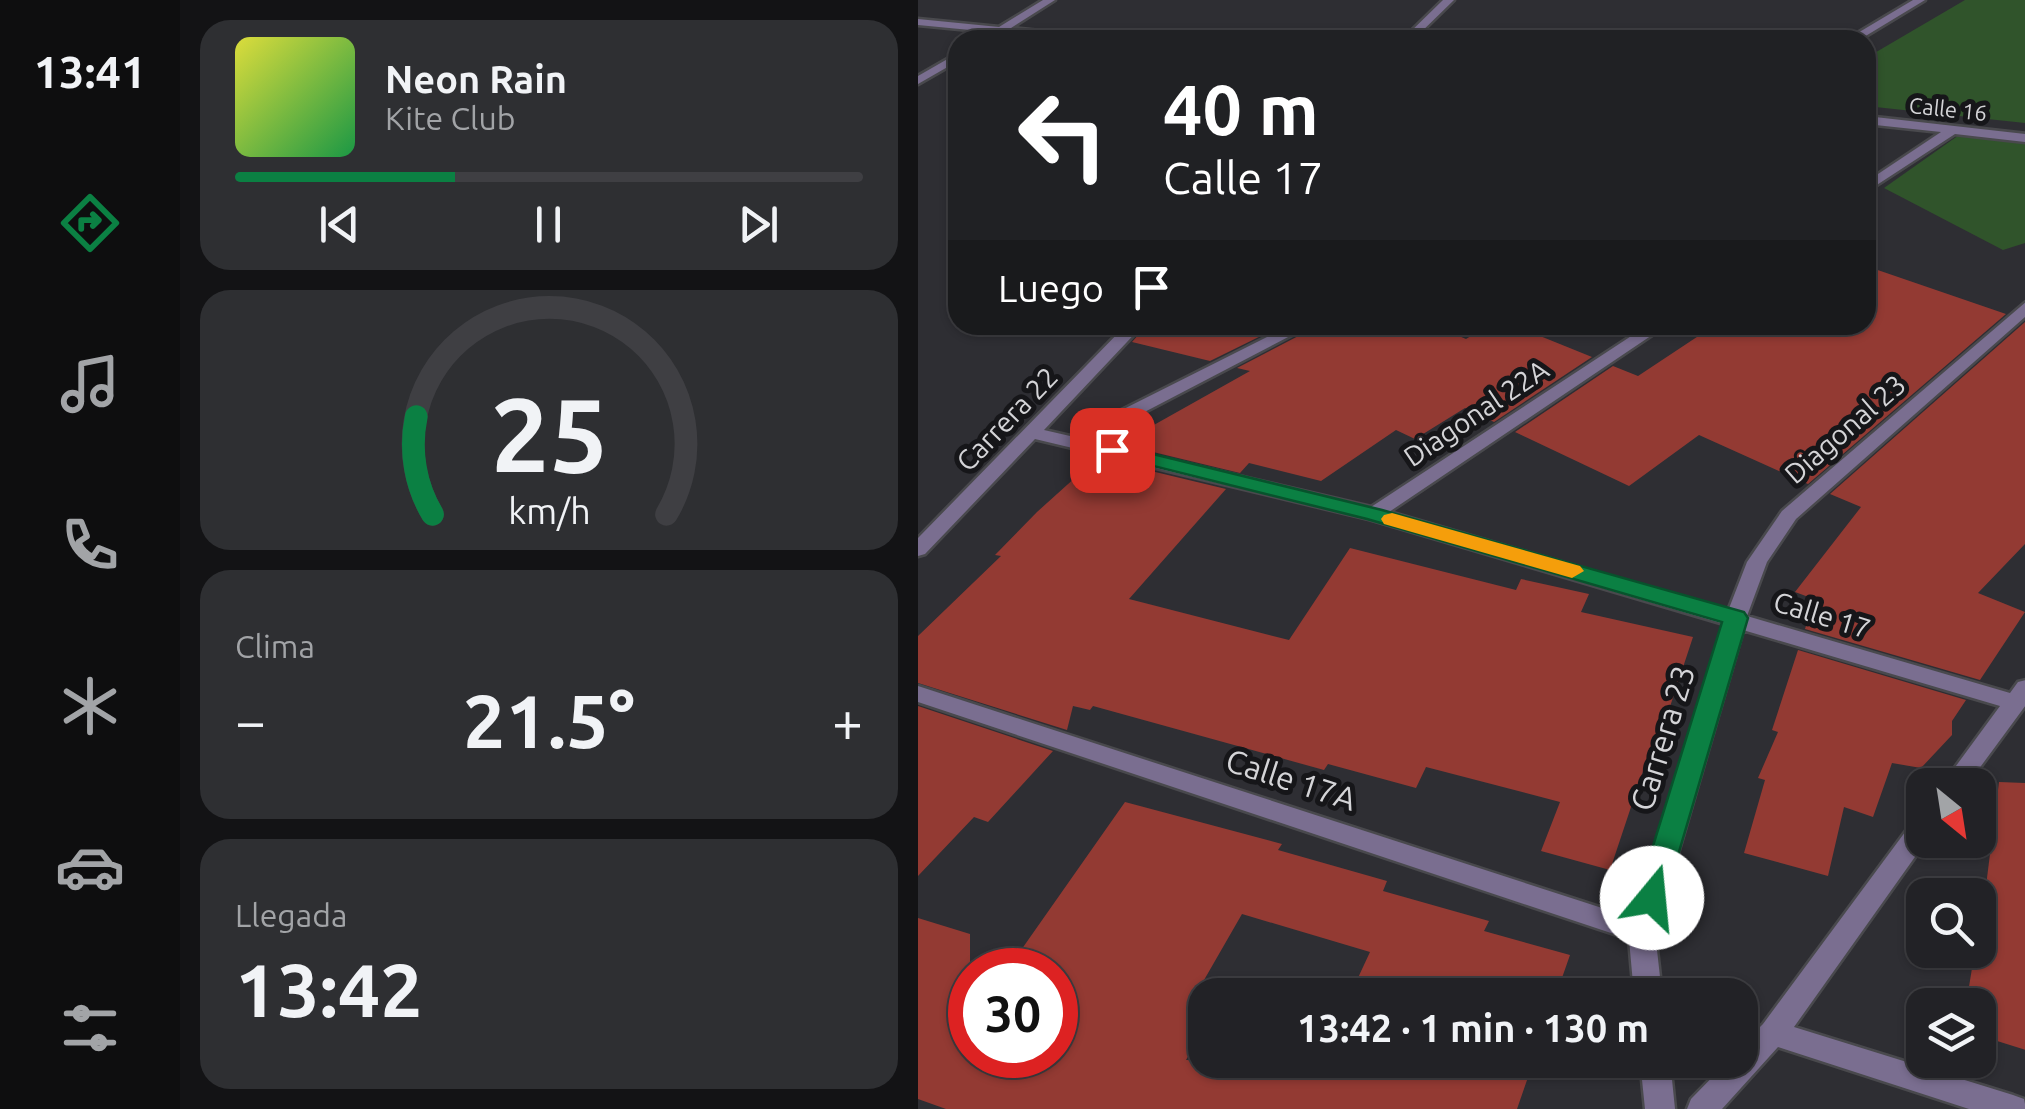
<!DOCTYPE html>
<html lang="es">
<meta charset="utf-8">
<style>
:root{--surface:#222226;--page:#2e2f32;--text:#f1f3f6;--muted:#a2a4a7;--line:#3f3f43;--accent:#0b8043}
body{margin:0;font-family:Ubuntu,sans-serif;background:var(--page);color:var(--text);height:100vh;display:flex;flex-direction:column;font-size:38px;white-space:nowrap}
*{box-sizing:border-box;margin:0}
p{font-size:32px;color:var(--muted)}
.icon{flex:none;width:55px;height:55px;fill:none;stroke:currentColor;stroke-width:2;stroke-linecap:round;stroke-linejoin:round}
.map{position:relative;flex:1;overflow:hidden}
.sheet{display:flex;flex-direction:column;gap:20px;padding:20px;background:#131315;width:738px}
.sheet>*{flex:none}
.guide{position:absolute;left:30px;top:30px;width:928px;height:305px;border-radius:30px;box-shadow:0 2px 8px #0004,0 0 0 2px var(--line);background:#202124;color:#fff;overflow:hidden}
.needle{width:65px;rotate:150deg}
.buttons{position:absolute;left:988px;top:768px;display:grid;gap:20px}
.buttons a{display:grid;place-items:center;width:90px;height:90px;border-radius:20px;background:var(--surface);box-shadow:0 2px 8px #0004,0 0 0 2px var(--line);font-size:50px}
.speed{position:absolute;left:30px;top:948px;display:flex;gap:20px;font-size:50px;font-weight:700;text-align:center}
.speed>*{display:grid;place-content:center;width:130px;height:130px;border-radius:50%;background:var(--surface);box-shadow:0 2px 8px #0004,0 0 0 2px var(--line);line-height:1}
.speed .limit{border:15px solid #d22;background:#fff;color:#111}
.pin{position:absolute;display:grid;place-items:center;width:85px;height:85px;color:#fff;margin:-42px;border-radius:20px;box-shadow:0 5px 15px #0006}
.me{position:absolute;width:110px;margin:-55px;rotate:17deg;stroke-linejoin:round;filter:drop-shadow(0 0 8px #0008)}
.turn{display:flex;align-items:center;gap:35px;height:210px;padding:0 50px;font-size:45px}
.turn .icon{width:130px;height:130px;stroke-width:2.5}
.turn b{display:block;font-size:70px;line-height:85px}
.then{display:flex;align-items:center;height:95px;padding:0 50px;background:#0003;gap:20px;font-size:38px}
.big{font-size:75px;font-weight:700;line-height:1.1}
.sheet .tile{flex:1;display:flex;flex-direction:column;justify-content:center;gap:15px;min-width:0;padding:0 35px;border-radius:30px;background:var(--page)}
.sheet .dial{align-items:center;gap:0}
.dial svg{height:260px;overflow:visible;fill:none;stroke:var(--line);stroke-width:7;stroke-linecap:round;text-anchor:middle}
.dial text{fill:var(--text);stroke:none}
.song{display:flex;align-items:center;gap:30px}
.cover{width:120px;height:120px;border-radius:15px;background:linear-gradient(135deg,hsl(60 70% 55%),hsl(140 70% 35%))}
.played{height:10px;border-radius:5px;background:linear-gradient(90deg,var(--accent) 35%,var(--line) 35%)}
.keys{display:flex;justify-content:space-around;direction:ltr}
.heat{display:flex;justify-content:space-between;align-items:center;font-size:55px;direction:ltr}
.trip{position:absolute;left:270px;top:978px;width:570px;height:100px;border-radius:30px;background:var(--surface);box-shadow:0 2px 8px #0004,0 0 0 2px var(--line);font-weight:700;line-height:100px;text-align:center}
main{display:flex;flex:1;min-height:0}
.dock{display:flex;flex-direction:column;width:180px;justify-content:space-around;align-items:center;background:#0e0e0f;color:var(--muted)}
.dock .icon{width:70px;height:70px}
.dock .on{color:var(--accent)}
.dock b{font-size:45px;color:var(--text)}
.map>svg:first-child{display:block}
.green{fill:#30542b}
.building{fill:#933a33}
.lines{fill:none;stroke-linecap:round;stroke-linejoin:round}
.minor-casing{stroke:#49494d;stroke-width:5}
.minor{fill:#7a6e90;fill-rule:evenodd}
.route{fill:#0b8043;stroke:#07532c;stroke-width:2.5}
.slow{fill:#f59e0b}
.labels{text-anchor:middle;stroke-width:10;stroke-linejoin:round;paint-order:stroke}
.far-street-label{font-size:22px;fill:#d4d4d7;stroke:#161619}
.street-label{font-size:28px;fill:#d4d4d7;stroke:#161619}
.near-street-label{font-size:32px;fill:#d4d4d7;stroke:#161619}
</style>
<main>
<nav class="dock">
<b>13:41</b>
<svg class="icon on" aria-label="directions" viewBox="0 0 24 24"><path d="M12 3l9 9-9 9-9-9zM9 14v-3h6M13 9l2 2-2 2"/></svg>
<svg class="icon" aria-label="music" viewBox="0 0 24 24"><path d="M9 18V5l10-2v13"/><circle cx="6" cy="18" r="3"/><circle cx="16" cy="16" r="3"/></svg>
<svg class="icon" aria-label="phone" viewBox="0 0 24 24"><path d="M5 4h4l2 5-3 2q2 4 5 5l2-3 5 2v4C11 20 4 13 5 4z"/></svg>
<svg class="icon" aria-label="climate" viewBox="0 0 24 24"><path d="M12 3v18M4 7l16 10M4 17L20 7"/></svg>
<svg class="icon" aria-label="car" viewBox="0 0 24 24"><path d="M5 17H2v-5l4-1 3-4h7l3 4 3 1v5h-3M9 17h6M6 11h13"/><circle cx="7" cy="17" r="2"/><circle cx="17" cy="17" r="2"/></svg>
<svg class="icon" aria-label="filters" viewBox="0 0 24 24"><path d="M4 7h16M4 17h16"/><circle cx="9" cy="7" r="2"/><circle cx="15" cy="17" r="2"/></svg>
</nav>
<section class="sheet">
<div class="tile">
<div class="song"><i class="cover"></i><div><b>Neon Rain</b><p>Kite Club</p></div></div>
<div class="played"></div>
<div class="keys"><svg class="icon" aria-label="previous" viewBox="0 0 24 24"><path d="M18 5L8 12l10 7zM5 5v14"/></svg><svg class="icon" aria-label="pause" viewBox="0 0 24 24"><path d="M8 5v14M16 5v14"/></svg><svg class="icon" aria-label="next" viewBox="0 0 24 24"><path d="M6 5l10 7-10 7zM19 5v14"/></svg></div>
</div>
<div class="tile dial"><svg viewBox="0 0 100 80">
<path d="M14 69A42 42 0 1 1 86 69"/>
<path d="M14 69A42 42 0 0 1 9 39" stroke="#0b8043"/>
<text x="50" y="56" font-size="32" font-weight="700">25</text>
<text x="50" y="72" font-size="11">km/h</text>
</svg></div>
<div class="tile"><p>Clima</p>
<div class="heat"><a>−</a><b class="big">21.5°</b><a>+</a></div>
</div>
<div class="tile"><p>Llegada</p><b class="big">13:42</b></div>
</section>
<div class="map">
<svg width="1108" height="1109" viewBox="0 0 1108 1109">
<rect width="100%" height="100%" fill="#2e2e33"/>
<path class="green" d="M 1047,0 L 1107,0 L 1107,123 L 948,106 L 948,58 Z
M 1041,135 L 1107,142 L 1107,243 L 1085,250 L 966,188 Z"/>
<path class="building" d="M 948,266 L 1088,314 L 890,484 L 781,435 L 711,486 L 597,432 L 695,366 L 720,376 L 797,325 L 948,325 Z
M 1108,321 L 1108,543 L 1060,593 L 1107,612 L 1062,680 L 887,629 L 896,599 L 877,592 L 943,507 L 912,494 Z
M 229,325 L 353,325 L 361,327 L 292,361 L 214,342 Z
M 427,325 L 515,325 L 548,339 L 571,325 L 595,325 L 674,357 L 576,422 L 547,408 L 497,439 L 478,430 L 403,481 L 331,463 L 322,473 L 202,444 L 332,371 L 319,368 L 388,332 L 408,336 Z
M 179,458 L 308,489 L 211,599 L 371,640 L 432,548 L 598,590 L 603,579 L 671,594 L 663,612 L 775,637 L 741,740 L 736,738 L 692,870 L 623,851 L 642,802 L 508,767 L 498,788 L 410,764 L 406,770 L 175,706 L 172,710 L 155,706 L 149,730 L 0,683 L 0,636 L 83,556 L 77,555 L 119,512 Z
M 880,650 L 1048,700 L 1034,721 L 1034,735 L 1003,768 L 974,763 L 955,817 L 926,807 L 910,876 L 826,853 L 847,780 L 840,778 L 860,732 L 854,730 Z
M 0,706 L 135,751 L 70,822 L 56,817 L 0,876 Z
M 1081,782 L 1108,783 L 1108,1050 L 1060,1035 L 1060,1005 L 1048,1005 L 1057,950 L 1060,950 Z
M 207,802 L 364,844 L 360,850 L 469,881 L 465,891 L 571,921 L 566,931 L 652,955 L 638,995 L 432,995 L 452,952 L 324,914 L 282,987 L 305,994 L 288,995 L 288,1025 L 268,1060 L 616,1060 L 599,1109 L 28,1109 L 0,1099 L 0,918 L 52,934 L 52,1055 L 138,1055 L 138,970 L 89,970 Z"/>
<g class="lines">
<defs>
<path id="minor" d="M 125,0 L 137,0 L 93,28 L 180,37 L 185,40 L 84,34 L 78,36 L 73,32 L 0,25 L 0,19 L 81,27 Z
M 525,0 L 536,0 L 495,40 L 484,40 Z
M 995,0 L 1007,0 L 941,40 L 928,40 Z
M 40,53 L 40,61 L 0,84 L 0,76 Z
M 948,116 L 1108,134 L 1108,142 L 1037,134 L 948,192 L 948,182 L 1023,132 L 948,124 Z
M 1108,302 L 1108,316 L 878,519 L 849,562 L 829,616 L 1092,693 L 1100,682 L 1108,680 L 1108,705 L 1049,785 L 1024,785 L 1082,706 L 825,630 L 737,932 L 744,995 L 716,995 L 711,939 L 0,702 L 0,686 L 715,918 L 806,624 L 451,519 L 117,439 L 7,554 L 0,556 L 0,538 L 208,325 L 225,325 L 126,430 L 152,436 L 373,325 L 393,325 L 171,441 L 453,507 L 730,325 L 749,325 L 471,512 L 810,611 L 829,562 L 864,511 Z
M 1005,817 L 1005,840 L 1009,840 L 876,1027 L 1095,1095 L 1106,1099 L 1108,1109 L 1051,1109 L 860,1047 L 804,1109 L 769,1109 L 773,1099 L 811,1060 L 822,1060 L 822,1047 L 845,1024 L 996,820 Z
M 722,1060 L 752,1060 L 757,1109 L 727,1109 Z"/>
</defs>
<use href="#minor" class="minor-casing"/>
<use href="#minor" class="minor"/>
</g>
<path class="route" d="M 194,444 L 464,510 L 826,612 L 830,618 L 745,906 L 734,910 L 723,906 L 719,898 L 804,622 L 449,519 L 187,454 L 184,450 Z"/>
<path class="slow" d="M 474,513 L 662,566 L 666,571 L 654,578 L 466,524 L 463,519 L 466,515 Z"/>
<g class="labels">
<g class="far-street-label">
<text transform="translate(1030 109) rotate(6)" y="8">Calle 16</text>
</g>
<g class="street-label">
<text transform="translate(558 413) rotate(-34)" y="10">Diagonal 22A</text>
<text transform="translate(89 419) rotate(-46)" y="10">Carrera 22</text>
<text transform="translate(927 429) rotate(-41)" y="10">Diagonal 23</text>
<text transform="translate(904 615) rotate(17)" y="10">Calle 17</text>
</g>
<g class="near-street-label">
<text transform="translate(745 738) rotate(-73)" y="11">Carrera 23</text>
<text transform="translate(373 780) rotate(18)" y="11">Calle 17A</text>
</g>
</g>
</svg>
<div class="buttons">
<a><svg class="needle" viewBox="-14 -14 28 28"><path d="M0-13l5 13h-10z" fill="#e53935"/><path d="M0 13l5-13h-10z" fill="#a2a4a7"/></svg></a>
<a><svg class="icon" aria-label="search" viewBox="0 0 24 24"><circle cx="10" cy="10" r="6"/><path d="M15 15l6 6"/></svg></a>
<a><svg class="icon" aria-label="layers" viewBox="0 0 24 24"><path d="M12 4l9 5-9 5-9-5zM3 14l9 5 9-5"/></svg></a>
</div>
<div class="speed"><div class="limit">30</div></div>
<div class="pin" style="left:194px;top:450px;background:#d93025"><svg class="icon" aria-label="arrive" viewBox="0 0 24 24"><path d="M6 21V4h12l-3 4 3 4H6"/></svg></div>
<svg class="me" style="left:734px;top:898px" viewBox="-20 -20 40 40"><circle r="19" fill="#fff"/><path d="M0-13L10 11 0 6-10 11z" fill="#0b8043"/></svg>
<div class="trip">13:42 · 1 min · 130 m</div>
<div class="guide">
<div class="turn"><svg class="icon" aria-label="left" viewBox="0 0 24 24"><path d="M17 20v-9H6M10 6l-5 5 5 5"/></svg><div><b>40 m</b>Calle 17</div></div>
<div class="then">Luego<svg class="icon" aria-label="arrive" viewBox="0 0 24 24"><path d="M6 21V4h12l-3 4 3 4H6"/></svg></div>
</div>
</div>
</main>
